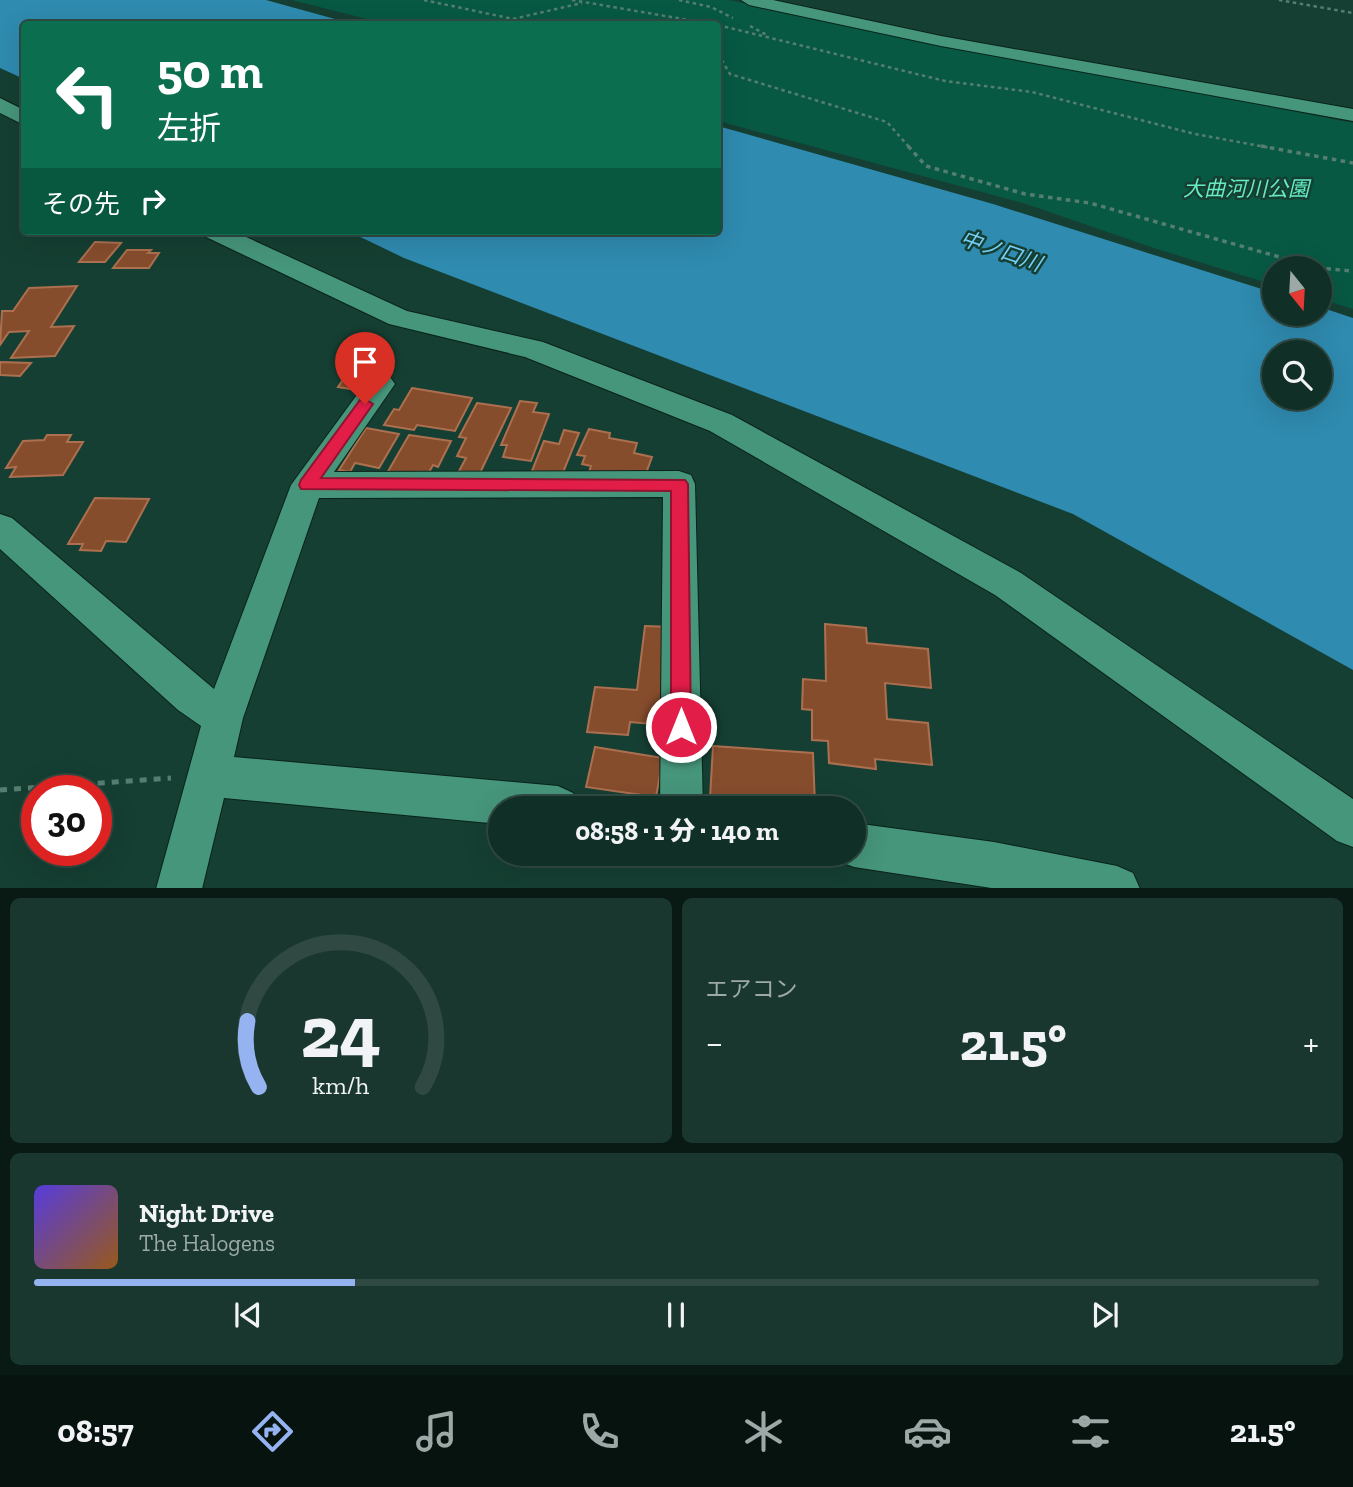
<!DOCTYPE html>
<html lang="ja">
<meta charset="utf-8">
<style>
:root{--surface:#102f26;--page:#19372e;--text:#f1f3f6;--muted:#9ca9a7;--line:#304a43;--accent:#95b2f1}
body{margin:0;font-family:"Zilla Slab","Noto Sans JP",serif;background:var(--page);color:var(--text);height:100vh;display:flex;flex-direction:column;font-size:26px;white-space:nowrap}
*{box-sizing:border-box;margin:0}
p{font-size:23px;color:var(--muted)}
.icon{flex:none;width:38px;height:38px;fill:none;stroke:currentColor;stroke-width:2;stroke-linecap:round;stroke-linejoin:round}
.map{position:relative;height:888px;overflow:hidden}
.side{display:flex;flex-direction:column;gap:10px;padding:10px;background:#091a15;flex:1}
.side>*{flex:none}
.guide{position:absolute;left:21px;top:21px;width:700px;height:214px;border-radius:7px;box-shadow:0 7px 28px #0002,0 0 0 2px var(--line);background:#0b6e4f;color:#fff;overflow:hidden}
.needle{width:46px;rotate:162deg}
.fabs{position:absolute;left:1262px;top:256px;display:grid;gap:14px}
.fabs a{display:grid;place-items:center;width:70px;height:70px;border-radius:50%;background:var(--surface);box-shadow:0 7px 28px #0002,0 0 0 2px var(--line);font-size:35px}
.speed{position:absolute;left:21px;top:775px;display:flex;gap:14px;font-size:35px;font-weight:700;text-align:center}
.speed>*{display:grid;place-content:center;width:91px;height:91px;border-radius:50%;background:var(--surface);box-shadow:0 7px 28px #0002,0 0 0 2px var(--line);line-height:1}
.speed .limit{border:10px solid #d22;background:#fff;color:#111}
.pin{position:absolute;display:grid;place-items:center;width:60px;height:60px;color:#fff;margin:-72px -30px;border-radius:50% 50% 50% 0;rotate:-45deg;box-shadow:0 0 7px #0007}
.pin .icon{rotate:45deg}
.me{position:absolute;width:77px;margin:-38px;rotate:0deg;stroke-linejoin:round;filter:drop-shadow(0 0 5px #0008)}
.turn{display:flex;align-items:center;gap:24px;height:147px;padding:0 21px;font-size:32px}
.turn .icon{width:91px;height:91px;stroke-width:2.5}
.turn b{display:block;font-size:49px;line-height:60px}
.then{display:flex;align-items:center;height:66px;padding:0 21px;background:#0003;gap:14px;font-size:26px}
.big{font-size:52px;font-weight:800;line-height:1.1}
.side .card{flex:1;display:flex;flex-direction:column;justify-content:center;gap:10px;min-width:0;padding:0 24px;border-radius:10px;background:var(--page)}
.side .dial{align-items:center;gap:0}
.dial svg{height:182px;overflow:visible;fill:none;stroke:var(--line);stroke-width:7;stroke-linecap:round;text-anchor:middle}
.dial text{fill:var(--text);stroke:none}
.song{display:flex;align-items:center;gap:21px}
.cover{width:84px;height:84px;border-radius:10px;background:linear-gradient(135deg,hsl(250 70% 55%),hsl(30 70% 35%))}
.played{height:7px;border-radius:4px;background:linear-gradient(90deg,var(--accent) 25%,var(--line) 25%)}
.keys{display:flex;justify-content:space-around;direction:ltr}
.heat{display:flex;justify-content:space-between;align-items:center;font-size:38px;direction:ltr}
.side .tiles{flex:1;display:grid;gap:10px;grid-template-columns:1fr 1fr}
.card:last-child{grid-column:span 2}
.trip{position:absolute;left:488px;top:796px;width:378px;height:70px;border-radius:35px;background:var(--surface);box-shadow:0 7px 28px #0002,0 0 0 2px var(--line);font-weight:800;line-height:70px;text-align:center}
.tabs{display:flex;height:112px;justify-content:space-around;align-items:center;background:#06130f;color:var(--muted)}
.tabs .icon{width:49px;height:49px}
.tabs .active{color:var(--accent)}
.tabs b{font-size:32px;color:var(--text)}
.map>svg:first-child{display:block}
.green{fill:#075944}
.water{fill:#2f8bb0;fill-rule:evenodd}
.building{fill:#864d2d;stroke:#ac7050;stroke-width:2}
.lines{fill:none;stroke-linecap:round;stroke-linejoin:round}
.street-casing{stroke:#0a231b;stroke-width:2}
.path-far2{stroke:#567e70;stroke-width:2.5;stroke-dasharray:3.5 3.5;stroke-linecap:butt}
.path-far1{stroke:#567e70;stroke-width:3.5;stroke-dasharray:4.5 4.5;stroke-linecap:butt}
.path{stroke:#567e70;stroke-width:5;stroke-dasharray:7 7;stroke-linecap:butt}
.street{fill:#46967b;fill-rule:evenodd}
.route{fill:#e11d48;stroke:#92132f;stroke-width:2}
.labels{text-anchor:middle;stroke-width:5;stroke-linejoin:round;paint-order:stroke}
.far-park-label{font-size:21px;font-style:italic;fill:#66eac0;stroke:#153f32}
.far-water-label{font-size:21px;font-style:italic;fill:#74d0f9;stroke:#153f32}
</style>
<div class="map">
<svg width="1353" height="889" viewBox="0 0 1353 889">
<rect width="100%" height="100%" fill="#153f32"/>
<path class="green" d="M 292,0 L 729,0 L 1353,123 L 1353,309 L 1320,299 L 1320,268 L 1274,268 L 1274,285 L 1157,249 L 1026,204 L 718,121 L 718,24 L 386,24 Z"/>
<path class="water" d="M 0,0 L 266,0 L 353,24 L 24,24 L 24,79 L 0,68 Z
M 718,126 L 993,204 L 1274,293 L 1274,313 L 1320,313 L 1320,307 L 1353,318 L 1353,670 L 1073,514 L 404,258 L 348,231 L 718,231 ZM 1274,352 L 1320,352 L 1320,397 L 1274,397 Z"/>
<path class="building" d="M 95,242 L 121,243 L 105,262 L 79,262 Z
M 127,250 L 151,250 L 148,253 L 159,253 L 149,268 L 113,268 Z
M 77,286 L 51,327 L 74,326 L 55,356 L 11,358 L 29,331 L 9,332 L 0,345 L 2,311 L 13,311 L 29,288 Z
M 0,362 L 31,363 L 20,376 L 0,375 Z
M 351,368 L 375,372 L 362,391 L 338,387 Z
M 412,388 L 472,398 L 455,431 L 417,425 L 414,430 L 384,425 L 394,409 L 399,410 Z
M 520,401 L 537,403 L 533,412 L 549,414 L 531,461 L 503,457 L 507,445 L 501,445 Z
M 477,403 L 511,408 L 479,475 L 459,471 L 466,458 L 457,456 L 466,438 L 459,437 Z
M 366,428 L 399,434 L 379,468 L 355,463 L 350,472 L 339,470 Z
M 589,429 L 610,433 L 609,438 L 637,443 L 634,453 L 652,457 L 645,476 L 589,472 L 591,466 L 582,464 L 585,456 L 577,455 Z
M 564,430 L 579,433 L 562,475 L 532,471 L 544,441 L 559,444 Z
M 47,435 L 71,435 L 67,442 L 83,442 L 63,475 L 10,477 L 16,467 L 6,468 L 23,441 L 44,440 Z
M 409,435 L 451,441 L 438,467 L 433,465 L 427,476 L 387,473 Z
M 95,498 L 149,499 L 126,542 L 106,541 L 101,551 L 80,550 L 83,544 L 68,544 Z
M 825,624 L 866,628 L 867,643 L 928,649 L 931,688 L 885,683 L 887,719 L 928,723 L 932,765 L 875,759 L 876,769 L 829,763 L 828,741 L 812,740 L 812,710 L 802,709 L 803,679 L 826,681 Z
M 645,626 L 673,627 L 664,725 L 630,722 L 628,735 L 587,732 L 595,687 L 637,690 Z
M 713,746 L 813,753 L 815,806 L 710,798 Z
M 595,747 L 663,758 L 656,797 L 586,787 Z"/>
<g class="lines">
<defs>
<path id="street" d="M 741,0 L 773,0 L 941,36 L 1353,109 L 1353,121 L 941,46 L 749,5 Z
M 0,98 L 24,110 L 24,125 L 0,113 Z
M 201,231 L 233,231 L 407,311 L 543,342 L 732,415 L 1021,573 L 1353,799 L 1353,847 L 1337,841 L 995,595 L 710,431 L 525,357 L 389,324 L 204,236 Z
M 380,374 L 390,377 L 395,384 L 334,472 L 679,471 L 691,475 L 695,484 L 703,808 L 660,808 L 663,497 L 319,498 L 243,718 L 234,757 L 558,786 L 573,793 L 579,808 L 500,808 L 500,824 L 224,798 L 202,889 L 156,889 L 201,726 L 178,710 L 0,549 L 0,514 L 12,518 L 214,689 L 291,485 L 370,377 Z
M 854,823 L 994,842 L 1117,866 L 1133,873 L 1140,889 L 998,889 L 854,867 L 838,861 L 835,854 L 854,854 Z"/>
</defs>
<use href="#street" class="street-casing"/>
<path class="path-far2" d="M 424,0 L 513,19 L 582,3
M 572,0 L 712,24
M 679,0 L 711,7 L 733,18
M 1279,0 L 1353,13
M 718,25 L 945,81 L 1032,92 L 1195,134 L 1271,148
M 750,26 L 767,35
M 718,54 L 730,74 L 887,122 L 910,148"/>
<path class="path-far1" d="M 908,146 L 926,166 L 1025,194 L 1090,203 L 1318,268 L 1353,271
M 1261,146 L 1353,163"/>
<path class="path" d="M 0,790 L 171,778"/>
<use href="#street" class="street"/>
</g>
<path class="route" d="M 365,399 L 373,404 L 321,478 L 685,480 L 688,484 L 691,727 L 688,734 L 681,737 L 674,734 L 671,727 L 671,491 L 301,489 L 299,485 L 301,480 L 360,400 Z"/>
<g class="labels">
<g class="far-park-label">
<text x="1246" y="196">大曲河川公園</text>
</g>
<g class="far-water-label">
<text transform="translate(1001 251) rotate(19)" y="7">中ノ口川</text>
</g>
</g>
</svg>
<div class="fabs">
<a><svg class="needle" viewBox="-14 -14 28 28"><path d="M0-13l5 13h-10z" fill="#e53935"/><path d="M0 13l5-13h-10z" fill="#9ca9a7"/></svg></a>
<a><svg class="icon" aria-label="search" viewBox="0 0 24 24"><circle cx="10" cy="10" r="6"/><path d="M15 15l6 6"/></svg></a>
</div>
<div class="speed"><div class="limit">30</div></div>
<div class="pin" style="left:365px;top:404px;background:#d93025"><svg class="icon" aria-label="arrive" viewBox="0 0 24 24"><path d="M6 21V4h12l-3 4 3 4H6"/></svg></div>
<svg class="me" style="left:681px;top:727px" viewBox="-20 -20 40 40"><circle r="17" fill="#e11d48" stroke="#fff" stroke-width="3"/><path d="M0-11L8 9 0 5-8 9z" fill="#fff"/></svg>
<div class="trip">08:58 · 1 分 · 140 m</div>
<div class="guide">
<div class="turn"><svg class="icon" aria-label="left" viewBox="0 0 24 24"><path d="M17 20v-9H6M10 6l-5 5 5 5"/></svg><div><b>50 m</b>左折</div></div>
<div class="then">その先<svg class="icon" aria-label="right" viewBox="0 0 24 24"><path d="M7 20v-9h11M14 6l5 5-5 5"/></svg></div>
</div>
</div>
<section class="side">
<div class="tiles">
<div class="card dial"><svg viewBox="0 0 100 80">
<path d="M14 69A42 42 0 1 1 86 69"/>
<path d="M14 69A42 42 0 0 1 9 40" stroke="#95b2f1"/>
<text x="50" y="56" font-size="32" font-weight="700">24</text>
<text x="50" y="72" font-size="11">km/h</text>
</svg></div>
<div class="card"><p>エアコン</p>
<div class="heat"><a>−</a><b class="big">21.5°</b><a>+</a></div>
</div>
<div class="card">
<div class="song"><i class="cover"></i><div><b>Night Drive</b><p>The Halogens</p></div></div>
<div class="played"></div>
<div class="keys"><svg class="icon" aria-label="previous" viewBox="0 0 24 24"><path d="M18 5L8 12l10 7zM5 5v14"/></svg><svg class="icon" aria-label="pause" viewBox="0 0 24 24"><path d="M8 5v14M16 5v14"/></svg><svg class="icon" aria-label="next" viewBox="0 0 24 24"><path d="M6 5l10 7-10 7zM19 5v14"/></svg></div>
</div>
</div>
</section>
<nav class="tabs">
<b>08:57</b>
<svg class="icon active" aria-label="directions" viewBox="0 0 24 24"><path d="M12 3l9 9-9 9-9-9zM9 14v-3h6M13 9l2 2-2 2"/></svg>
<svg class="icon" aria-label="music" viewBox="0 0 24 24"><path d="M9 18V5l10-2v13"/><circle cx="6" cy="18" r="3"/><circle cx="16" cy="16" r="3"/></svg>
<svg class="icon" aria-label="phone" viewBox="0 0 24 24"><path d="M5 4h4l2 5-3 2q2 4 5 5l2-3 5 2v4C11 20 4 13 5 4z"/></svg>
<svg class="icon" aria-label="climate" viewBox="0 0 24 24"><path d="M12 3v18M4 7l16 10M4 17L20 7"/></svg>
<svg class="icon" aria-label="car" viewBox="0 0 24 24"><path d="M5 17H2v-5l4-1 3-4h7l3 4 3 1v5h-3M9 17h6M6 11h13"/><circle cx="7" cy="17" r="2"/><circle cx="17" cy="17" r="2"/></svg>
<svg class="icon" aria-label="filters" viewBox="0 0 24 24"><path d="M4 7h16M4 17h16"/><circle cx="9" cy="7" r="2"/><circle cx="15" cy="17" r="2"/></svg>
<b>21.5°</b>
</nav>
